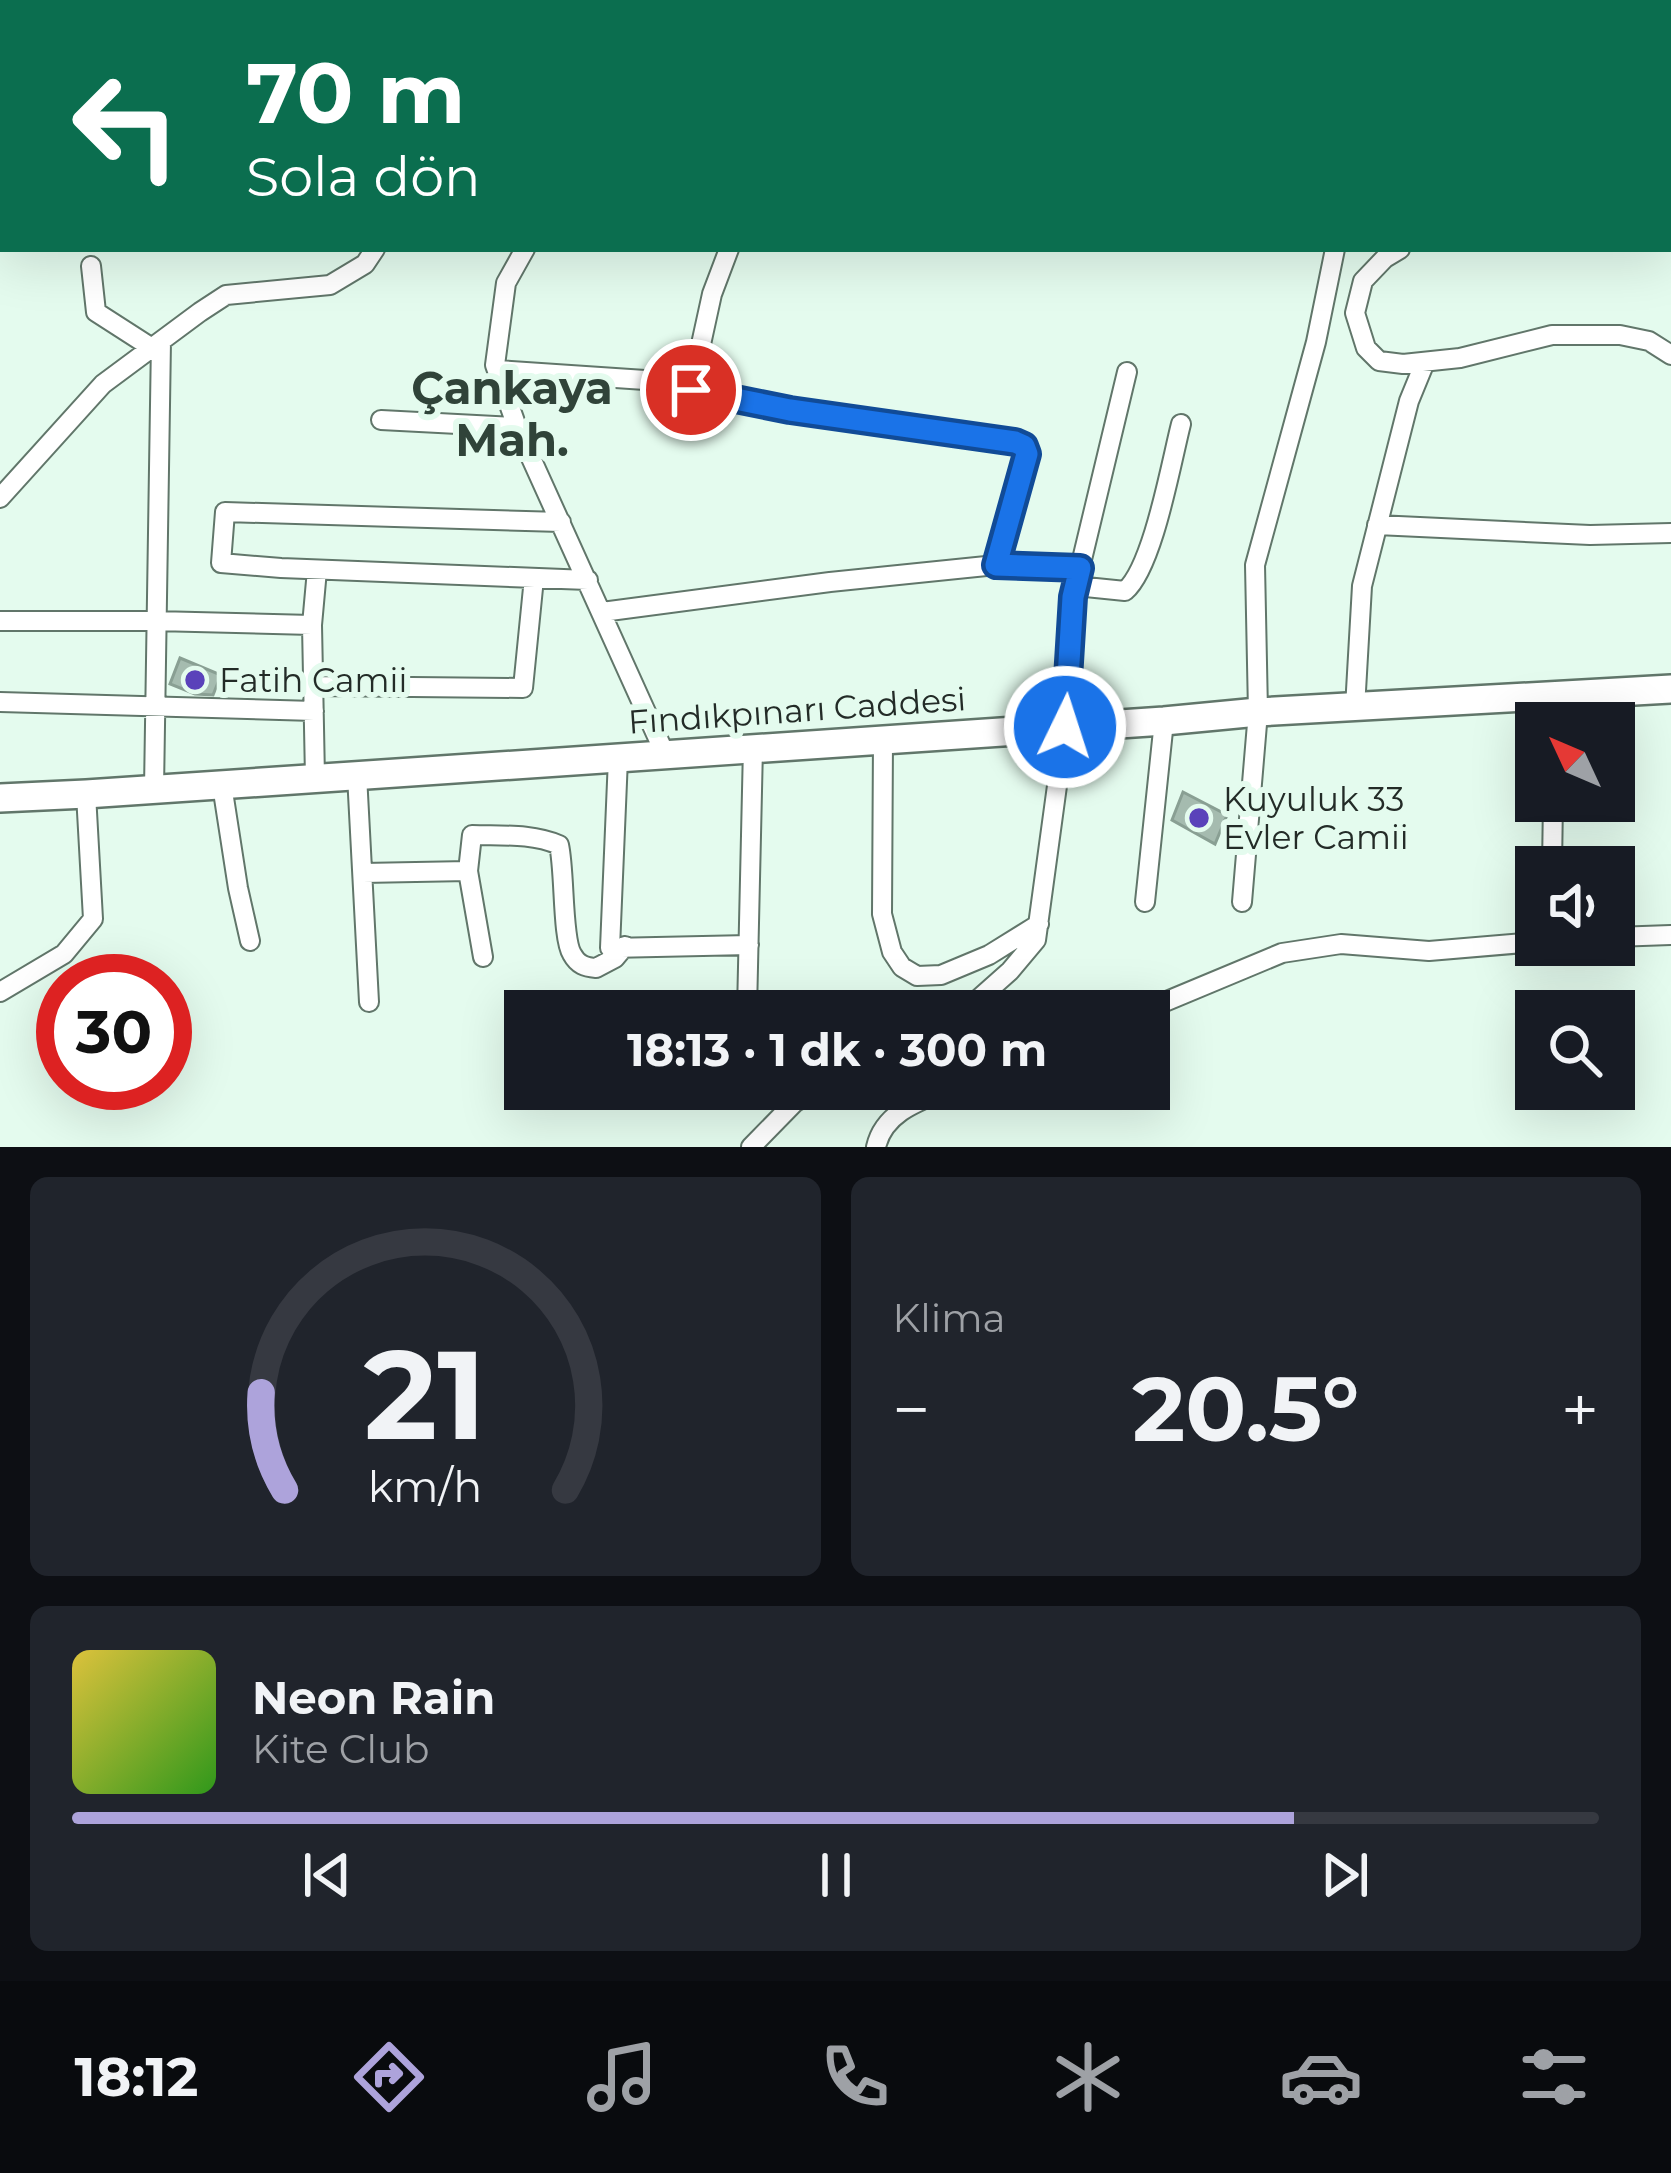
<!DOCTYPE html>
<html lang="tr">
<meta charset="utf-8">
<style>
:root{--surface:#171b24;--page:#20242c;--text:#f1f3f6;--muted:#9ea1a6;--line:#363941;--accent:#ada3db}
body{margin:0;font-family:Montserrat,sans-serif;background:var(--page);color:var(--text);height:100vh;display:flex;flex-direction:column;font-size:45px;white-space:nowrap}
*{box-sizing:border-box;margin:0}
p{font-size:39px;color:var(--muted)}
.icon{flex:none;width:66px;height:66px;fill:none;stroke:currentColor;stroke-width:2;stroke-linecap:round;stroke-linejoin:round}
.map{position:relative;height:1147px;overflow:hidden}
.details{display:flex;flex-direction:column;gap:30px;padding:30px;background:#0d0f14;flex:1}
.details>*{flex:none}
.guide{position:absolute;left:0px;top:0px;width:1671px;height:252px;box-shadow:0 12px 48px #0002;background:#0b6e4f;color:#fff;overflow:hidden}
.needle{width:78px;rotate:314deg}
.fabs{position:absolute;left:1515px;top:702px;display:grid;gap:24px}
.fabs a{display:grid;place-items:center;width:120px;height:120px;border-radius:0px;background:var(--surface);box-shadow:0 12px 48px #0002;font-size:60px}
.speed{position:absolute;left:36px;top:954px;display:flex;gap:24px;font-size:60px;font-weight:700;text-align:center}
.speed>*{display:grid;place-content:center;width:156px;height:156px;border-radius:50%;background:var(--surface);box-shadow:0 12px 48px #0002;line-height:1}
.speed .limit{border:18px solid #d22;background:#fff;color:#111}
.pin{position:absolute;display:grid;place-items:center;width:102px;height:102px;color:#fff;margin:-51px;border:6px solid #fff;border-radius:50%;box-shadow:0 3px 12px #0007}
.me{position:absolute;width:132px;margin:-66px;rotate:4deg;stroke-linejoin:round;filter:drop-shadow(0 0 9px #0008)}
.turn{display:flex;align-items:center;gap:42px;height:252px;padding:0 48px;font-size:54px}
.turn .icon{width:156px;height:156px;stroke-width:2.5}
.turn b{display:block;font-size:84px;line-height:102px}
.big{font-size:90px;font-weight:700;line-height:1.1}
.details .widget{flex:1;display:flex;flex-direction:column;justify-content:center;gap:18px;min-width:0;padding:0 42px;border-radius:18px;background:var(--page)}
.details .dial{align-items:center;gap:0}
.dial svg{height:312px;overflow:visible;fill:none;stroke:var(--line);stroke-width:7;stroke-linecap:round;text-anchor:middle}
.dial text{fill:var(--text);stroke:none}
.song{display:flex;align-items:center;gap:36px}
.cover{width:144px;height:144px;border-radius:18px;background:linear-gradient(135deg,hsl(50 70% 55%),hsl(110 70% 35%))}
.played{height:12px;border-radius:6px;background:linear-gradient(90deg,var(--accent) 80%,var(--line) 80%)}
.keys{display:flex;justify-content:space-around;direction:ltr}
.heat{display:flex;justify-content:space-between;align-items:center;font-size:66px;direction:ltr}
.details .tiles{flex:1;display:grid;gap:30px;grid-template-columns:1fr 1fr}
.widget:last-child{grid-column:span 2}
.trip{position:absolute;left:504px;top:990px;width:666px;height:120px;border-radius:0px;background:var(--surface);box-shadow:0 12px 48px #0002;font-weight:700;line-height:120px;text-align:center}
.tab-bar{display:flex;height:192px;justify-content:space-around;align-items:center;background:#090b0e;color:var(--muted)}
.tab-bar .icon{width:84px;height:84px}
.tab-bar .selected{color:var(--accent)}
.tab-bar b{font-size:54px;color:var(--text)}
.map>svg:first-child{display:block}
.building{fill:#a5bbaf;stroke:#899f93;stroke-width:3}
.lines{fill:none;stroke-linecap:round;stroke-linejoin:round}
.street-casing{stroke:#61766a;stroke-width:22}
.secondary-casing{stroke:#61766a;stroke-width:32}
.street{stroke:#fff;stroke-width:18}
.secondary{stroke:#fff;stroke-width:27}
.route-casing{stroke:#114b97;stroke-width:30}
.route{stroke:#1a73e8;stroke-width:21}
.poi-dot{fill:#5a42ba;stroke:#e4fbee;stroke-width:4.5}
.labels{text-anchor:middle;stroke-width:12;stroke-linejoin:round;paint-order:stroke}
.poi-label{font-size:33px;fill:#232b27;stroke:#e4fbee;text-anchor:start}
.street-label{font-size:33px;fill:#232b27;stroke:#e4fbee}
.district-label{font-size:45px;font-weight:bold;fill:#304339;stroke:#e4fbee}
</style>
<div class="map">
<svg width="1671" height="1147" viewBox="0 0 1671 1147">
<rect width="100%" height="100%" fill="#e4fbee"/>
<path class="building" d="M 180,658 L 221,675 L 213,695 L 195,694 L 170,684 Z
M 1183,792 L 1227,815 L 1215,844 L 1172,820 Z"/>
<g class="lines">
<defs>
<path id="street" d="M 801,0 L 804,3
M 1580,0 L 1581,3
M 681,3 L 683,0
M 864,3 L 867,0
M 1255,3 L 1256,0
M 1662,3 L 1671,1
M 525,249 L 506,283 L 495,365 L 517,427 L 665,754
M 1400,249 L 1385,258 L 1363,281 L 1355,313 L 1366,348 L 1379,361 L 1403,364 L 1460,358 L 1552,335 L 1620,335 L 1649,341 L 1671,355
M 91,266 L 96,312 L 152,348
M 497,370 L 645,380 L 791,411 L 1015,442 L 1024,446 L 1027,454 L 996,565
M 691,390 L 712,294 L 729,249
M 381,420 L 517,427
M 0,498 L 103,384 L 200,312 L 226,295 L 330,285 L 365,264 L 375,249
M 561,522 L 225,512 L 221,563 L 281,568 L 588,580
M 1377,525 L 1590,535 L 1671,533
M 1076,586 L 1125,591 C 1153,567 1171,463 1181,424
M 602,612 L 830,582 L 996,565 L 1080,568
M 0,621 L 155,621 L 312,625
M 314,686 L 523,688 L 534,578
M 0,702 L 314,711
M 1355,708 L 1362,586 L 1409,401 L 1425,362
M 1553,723 L 1553,695
M 883,740 L 882,914 L 892,952 L 902,967 L 917,976 L 941,975 L 989,955 L 1039,924
M 618,758 L 610,948 L 749,945
M 357,775 L 369,1002
M 315,778 L 312,625 L 317,570
M 222,785 L 238,888 L 250,941
M 154,789 L 161,341
M 1552,867 L 1553,801
M 363,873 L 468,871
M 1145,902 L 1164,721
M 1242,902 L 1258,712 L 1255,565 L 1316,342 L 1335,249
M 1614,937 L 1671,935
M 483,957 L 468,871 L 472,835 C 501,836 532,833 559,845 C 565,871 562,938 572,954 C 578,965 585,967 596,968 L 615,958 L 625,946
M 0,992 L 64,954 L 93,919 L 86,794
M 747,1011 L 753,747
M 965,1011 L 1010,971 L 1036,940 L 1065,727 L 1073,597 L 1127,372
M 1143,1011 L 1282,953 L 1341,944 L 1429,951 L 1536,942
M 751,1147 L 795,1102 L 819,1089
M 876,1147 C 884,1112 919,1101 949,1089"/>
<path id="secondary" d="M 0,236 L 3,234
M 0,798 L 86,794 L 1164,721 L 1258,712 L 1671,689"/>
</defs>
<use href="#street" class="street-casing"/>
<use href="#secondary" class="secondary-casing"/>
<use href="#street" class="street"/>
<use href="#secondary" class="secondary"/>
</g>
<g class="lines">
<defs>
<path id="route" d="M 691,390 L 790,410 L 1015,442 L 1024,446 L 1027,454 L 996,565 L 1080,568 L 1073,597 L 1065,727"/>
</defs>
<use href="#route" class="route-casing"/>
<use href="#route" class="route"/>
</g>
<g class="poi-dot">
<circle cx="195" cy="680" r="12"/>
<circle cx="1199" cy="818" r="12"/>
</g>
<g class="labels">
<g class="poi-label">
<text x="219" y="692">Fatih Camii</text>
<text x="1223" y="811">Kuyuluk 33<tspan x="1223" dy="38">Evler Camii</tspan></text>
</g>
<g class="street-label">
<text transform="translate(797 710) rotate(-4)" y="12">Fındıkpınarı Caddesi</text>
</g>
<g class="district-label">
<text x="512" y="404">Çankaya<tspan x="512" dy="52">Mah.</tspan></text>
</g>
</g>
</svg>
<div class="fabs">
<a><svg class="needle" viewBox="-14 -14 28 28"><path d="M0-13l5 13h-10z" fill="#e53935"/><path d="M0 13l5-13h-10z" fill="#9ea1a6"/></svg></a>
<a><svg class="icon" aria-label="sound" viewBox="0 0 24 24"><path d="M4 9h4l5-4v14l-5-4H4zM17 9q2 3 0 6"/></svg></a>
<a><svg class="icon" aria-label="search" viewBox="0 0 24 24"><circle cx="10" cy="10" r="6"/><path d="M15 15l6 6"/></svg></a>
</div>
<div class="speed"><div class="limit">30</div></div>
<div class="pin" style="left:691px;top:390px;background:#d93025"><svg class="icon" aria-label="arrive" viewBox="0 0 24 24"><path d="M6 21V4h12l-3 4 3 4H6"/></svg></div>
<svg class="me" style="left:1065px;top:727px" viewBox="-20 -20 40 40"><circle r="17" fill="#1a73e8" stroke="#fff" stroke-width="3"/><path d="M0-11L8 9 0 5-8 9z" fill="#fff"/></svg>
<div class="trip">18:13 · 1 dk · 300 m</div>
<div class="guide">
<div class="turn"><svg class="icon" aria-label="left" viewBox="0 0 24 24"><path d="M17 20v-9H6M10 6l-5 5 5 5"/></svg><div><b>70 m</b>Sola dön</div></div>
</div>
</div>
<section class="details">
<div class="tiles">
<div class="widget dial"><svg viewBox="0 0 100 80">
<path d="M14 69A42 42 0 1 1 86 69"/>
<path d="M14 69A42 42 0 0 1 8 44" stroke="#ada3db"/>
<text x="50" y="56" font-size="32" font-weight="700">21</text>
<text x="50" y="72" font-size="11">km/h</text>
</svg></div>
<div class="widget"><p>Klima</p>
<div class="heat"><a>−</a><b class="big">20.5°</b><a>+</a></div>
</div>
<div class="widget">
<div class="song"><i class="cover"></i><div><b>Neon Rain</b><p>Kite Club</p></div></div>
<div class="played"></div>
<div class="keys"><svg class="icon" aria-label="previous" viewBox="0 0 24 24"><path d="M18 5L8 12l10 7zM5 5v14"/></svg><svg class="icon" aria-label="pause" viewBox="0 0 24 24"><path d="M8 5v14M16 5v14"/></svg><svg class="icon" aria-label="next" viewBox="0 0 24 24"><path d="M6 5l10 7-10 7zM19 5v14"/></svg></div>
</div>
</div>
</section>
<nav class="tab-bar">
<b>18:12</b>
<svg class="icon selected" aria-label="directions" viewBox="0 0 24 24"><path d="M12 3l9 9-9 9-9-9zM9 14v-3h6M13 9l2 2-2 2"/></svg>
<svg class="icon" aria-label="music" viewBox="0 0 24 24"><path d="M9 18V5l10-2v13"/><circle cx="6" cy="18" r="3"/><circle cx="16" cy="16" r="3"/></svg>
<svg class="icon" aria-label="phone" viewBox="0 0 24 24"><path d="M5 4h4l2 5-3 2q2 4 5 5l2-3 5 2v4C11 20 4 13 5 4z"/></svg>
<svg class="icon" aria-label="climate" viewBox="0 0 24 24"><path d="M12 3v18M4 7l16 10M4 17L20 7"/></svg>
<svg class="icon" aria-label="car" viewBox="0 0 24 24"><path d="M5 17H2v-5l4-1 3-4h7l3 4 3 1v5h-3M9 17h6M6 11h13"/><circle cx="7" cy="17" r="2"/><circle cx="17" cy="17" r="2"/></svg>
<svg class="icon" aria-label="filters" viewBox="0 0 24 24"><path d="M4 7h16M4 17h16"/><circle cx="9" cy="7" r="2"/><circle cx="15" cy="17" r="2"/></svg>
</nav>
